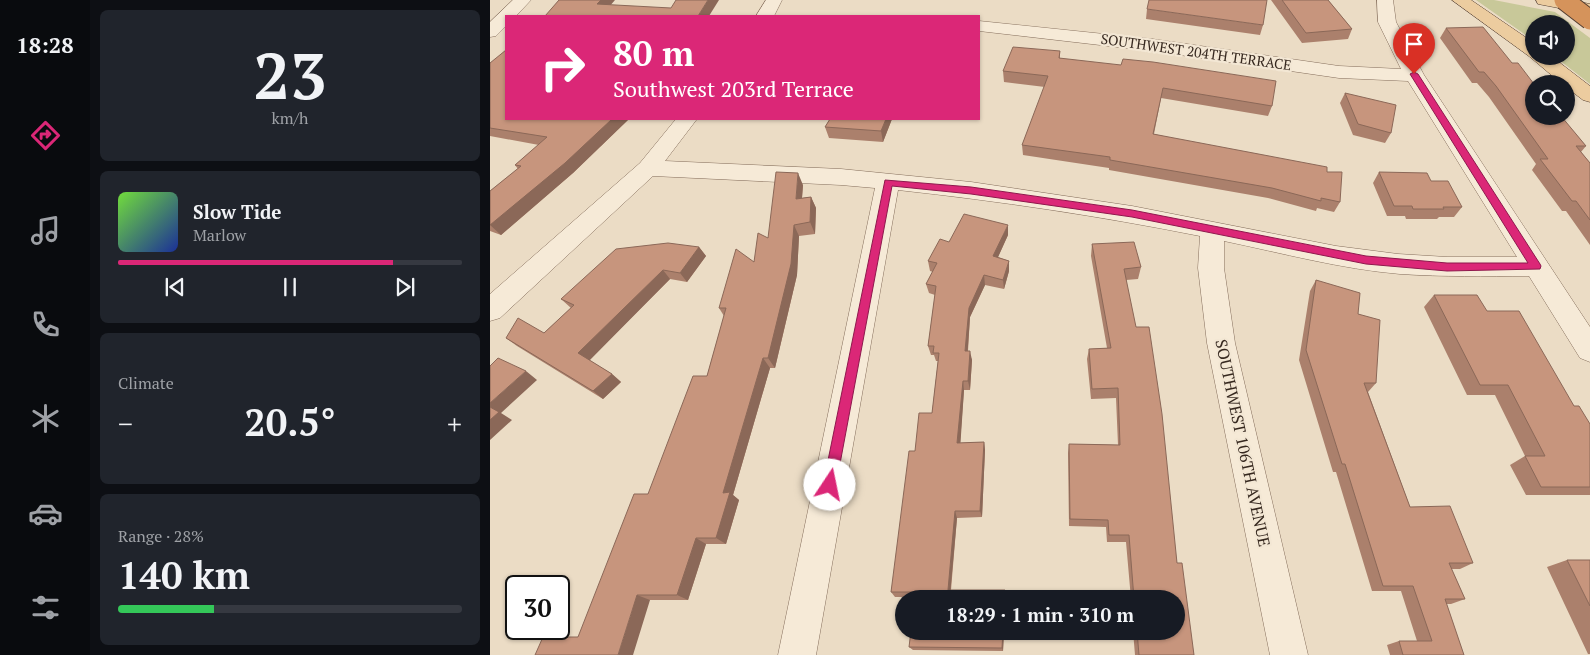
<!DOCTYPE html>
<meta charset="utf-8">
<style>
:root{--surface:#171b24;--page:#20242c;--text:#f1f3f6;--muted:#9ea1a6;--line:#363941;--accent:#db2777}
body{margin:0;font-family:"PT Serif",serif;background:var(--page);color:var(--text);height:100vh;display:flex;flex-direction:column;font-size:19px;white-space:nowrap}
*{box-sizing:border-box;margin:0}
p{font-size:16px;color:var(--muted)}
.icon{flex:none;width:28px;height:28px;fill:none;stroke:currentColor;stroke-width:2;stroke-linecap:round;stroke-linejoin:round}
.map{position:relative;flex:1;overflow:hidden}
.side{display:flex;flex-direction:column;gap:10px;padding:10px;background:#0d0f14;width:400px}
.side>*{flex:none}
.banner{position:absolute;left:15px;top:15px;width:475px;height:105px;border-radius:0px;box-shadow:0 1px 4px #0004;background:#db2777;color:#fff;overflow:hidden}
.controls{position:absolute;left:1035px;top:15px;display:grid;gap:10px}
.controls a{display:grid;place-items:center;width:50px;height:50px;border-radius:50%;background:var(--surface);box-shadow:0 1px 4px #0004;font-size:25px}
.speed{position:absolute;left:15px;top:575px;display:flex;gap:10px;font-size:25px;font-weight:700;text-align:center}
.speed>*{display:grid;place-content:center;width:65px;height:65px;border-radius:50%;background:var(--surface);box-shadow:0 1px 4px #0004;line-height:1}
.speed .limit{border:2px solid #111;border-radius:8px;background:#fff;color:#111}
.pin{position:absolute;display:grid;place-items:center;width:42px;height:42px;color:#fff;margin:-51px -21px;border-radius:50% 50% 50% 0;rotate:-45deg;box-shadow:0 0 5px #0007}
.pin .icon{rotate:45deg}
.me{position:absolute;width:55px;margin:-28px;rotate:11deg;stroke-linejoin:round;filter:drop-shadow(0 0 4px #0008)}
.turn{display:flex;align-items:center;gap:18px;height:105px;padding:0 25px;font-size:22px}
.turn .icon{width:65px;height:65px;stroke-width:2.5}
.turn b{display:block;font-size:35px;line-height:42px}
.big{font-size:38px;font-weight:600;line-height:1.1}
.side .tile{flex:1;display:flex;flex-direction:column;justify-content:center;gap:8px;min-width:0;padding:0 18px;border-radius:8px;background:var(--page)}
.side .dial{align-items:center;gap:0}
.dial b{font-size:65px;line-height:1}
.song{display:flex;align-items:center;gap:15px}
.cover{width:60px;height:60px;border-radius:8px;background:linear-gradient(135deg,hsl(100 70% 55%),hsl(230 70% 35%))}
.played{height:5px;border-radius:2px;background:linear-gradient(90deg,var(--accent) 80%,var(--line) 80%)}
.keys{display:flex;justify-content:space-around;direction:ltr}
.heat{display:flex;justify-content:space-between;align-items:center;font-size:28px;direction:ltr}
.charge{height:8px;border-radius:4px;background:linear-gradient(90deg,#34c759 28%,var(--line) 0)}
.trip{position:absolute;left:405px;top:590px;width:290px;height:50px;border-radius:25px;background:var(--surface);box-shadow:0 1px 4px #0004;font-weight:600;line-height:50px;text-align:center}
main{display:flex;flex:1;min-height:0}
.menu{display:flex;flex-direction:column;width:90px;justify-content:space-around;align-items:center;background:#090b0e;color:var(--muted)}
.menu .icon{width:35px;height:35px}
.menu .current{color:var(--accent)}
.menu b{font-size:22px;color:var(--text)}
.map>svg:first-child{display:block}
.green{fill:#c8c899}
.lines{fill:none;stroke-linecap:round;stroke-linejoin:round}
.street-casing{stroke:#856e5c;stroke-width:1}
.primary-casing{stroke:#533d30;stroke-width:1}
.street{fill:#f6ead7;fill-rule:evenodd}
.primary{fill:#eccc9f;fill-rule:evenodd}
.highway-bridge-casing{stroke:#533d30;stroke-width:21;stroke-linecap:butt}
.highway-bridge{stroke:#d5935b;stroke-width:19}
.wall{fill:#ab806c}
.shaded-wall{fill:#8b6858}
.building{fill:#c7957d;stroke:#8b6858}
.route{fill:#db2777;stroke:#8e194d}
.labels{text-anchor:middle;stroke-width:4.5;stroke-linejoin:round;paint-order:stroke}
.far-street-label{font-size:14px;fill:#36281f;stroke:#f3e7d4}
.street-label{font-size:16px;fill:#36281f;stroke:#f3e7d4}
</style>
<main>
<nav class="menu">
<b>18:28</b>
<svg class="icon current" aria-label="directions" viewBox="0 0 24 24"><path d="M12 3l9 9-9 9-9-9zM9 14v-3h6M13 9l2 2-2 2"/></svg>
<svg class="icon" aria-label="music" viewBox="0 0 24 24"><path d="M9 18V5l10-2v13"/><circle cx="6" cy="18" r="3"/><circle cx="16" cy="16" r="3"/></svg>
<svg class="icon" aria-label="phone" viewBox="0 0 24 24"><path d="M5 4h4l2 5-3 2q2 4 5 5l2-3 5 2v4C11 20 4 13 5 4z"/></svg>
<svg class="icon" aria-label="climate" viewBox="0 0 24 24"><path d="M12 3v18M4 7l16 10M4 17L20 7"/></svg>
<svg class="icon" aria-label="car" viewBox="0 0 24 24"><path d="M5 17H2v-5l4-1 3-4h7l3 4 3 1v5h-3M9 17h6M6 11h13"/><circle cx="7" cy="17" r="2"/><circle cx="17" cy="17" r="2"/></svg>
<svg class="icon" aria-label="filters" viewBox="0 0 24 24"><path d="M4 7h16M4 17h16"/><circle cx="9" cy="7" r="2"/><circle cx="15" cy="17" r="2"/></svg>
</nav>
<section class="side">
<div class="tile dial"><b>23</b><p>km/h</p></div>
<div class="tile">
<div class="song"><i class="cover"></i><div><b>Slow Tide</b><p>Marlow</p></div></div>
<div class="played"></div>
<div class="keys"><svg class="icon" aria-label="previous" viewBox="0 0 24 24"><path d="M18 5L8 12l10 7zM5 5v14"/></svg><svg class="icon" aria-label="pause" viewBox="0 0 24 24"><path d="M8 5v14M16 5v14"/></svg><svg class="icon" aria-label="next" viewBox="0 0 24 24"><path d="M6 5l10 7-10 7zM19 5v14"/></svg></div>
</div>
<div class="tile"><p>Climate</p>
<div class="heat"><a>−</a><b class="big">20.5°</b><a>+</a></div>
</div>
<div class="tile"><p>Range · 28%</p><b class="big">140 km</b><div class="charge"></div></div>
</section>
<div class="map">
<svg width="1100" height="655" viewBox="0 0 1100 655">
<rect width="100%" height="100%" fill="#ebdcc5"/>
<path class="green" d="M 986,0 L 1004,0 L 1065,12 L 1100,38 L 1100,84 L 1064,56 L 1076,56 L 1076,24 L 1044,24 L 1044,41 Z"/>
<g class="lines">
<defs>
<path id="street" d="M 23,0 L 41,0 L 26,16 L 16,16 L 16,26 L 6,36 L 0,37 L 0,22 Z
M 276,0 L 292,0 L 284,16 L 266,16 Z
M 887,0 L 903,0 L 906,22 L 934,75 L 1100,327 L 1100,362 L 1090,358 L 1039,276 C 996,276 953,277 910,274 C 851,269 792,253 734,241 L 734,268 L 745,343 L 818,655 L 780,655 L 717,343 L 708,268 L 710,236 C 610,216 509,201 408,190 L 326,655 L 288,655 L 385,188 L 351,185 L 163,176 L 10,318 L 0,321 L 0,294 L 150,163 L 186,119 L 207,119 L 175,161 L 351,169 L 481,182 L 642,206 L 846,246 L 908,254 L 957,257 L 1027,257 L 918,81 L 849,78 L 662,51 L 489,31 L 489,21 L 662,39 L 849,66 L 911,69 L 888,22 Z"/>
<path id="primary" d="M 962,0 L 981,0 L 1044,43 L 1044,56 L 1061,56 L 1100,86 L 1100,102 L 1093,100 L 1076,87 L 1076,84 L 1072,84 L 1040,57 Z
M 1046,0 L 1080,0 L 1100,4 L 1100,14 L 1048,4 Z"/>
</defs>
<use href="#street" class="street-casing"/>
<use href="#primary" class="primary-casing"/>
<use href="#street" class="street"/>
<use href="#primary" class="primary"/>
<defs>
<path id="highway-bridge" d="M 1074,0 L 1100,20"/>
</defs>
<use href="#highway-bridge" class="highway-bridge-casing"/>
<use href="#highway-bridge" class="highway-bridge"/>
</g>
<path class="wall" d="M 781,0 L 838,0 L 862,29 L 858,39 L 812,43 Z
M 657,9 L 773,25 L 770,35 L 656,19 Z
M 956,28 L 1022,63 L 1096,146 L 1091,152 L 1100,163 L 1100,245 L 1076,211 L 1072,211 L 1042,170 L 1046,164 L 999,97 L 987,83 L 982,83 L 950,38 Z
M 570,51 L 570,58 L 782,106 L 778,116 L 671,98 L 664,134 L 837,172 L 850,202 L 844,212 L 827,208 L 826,211 L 778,198 L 619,170 L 619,168 L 533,155 L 532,145 L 555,87 L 514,82 L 513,71 Z
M 0,63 L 16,119 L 139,119 L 83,173 L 11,235 L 0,231 L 0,191 L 28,169 L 25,165 L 49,145 L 0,136 Z
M 855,93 L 901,133 L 895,143 L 863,135 L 850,103 Z
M 340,119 L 402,119 L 393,142 L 339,138 L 335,127 Z
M 889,172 L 941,181 L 972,207 L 964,217 L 949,217 L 947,219 L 916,219 L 915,216 L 897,216 L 883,183 Z
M 313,185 L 312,198 L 321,197 L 326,208 L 325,234 L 309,236 L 307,275 L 285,368 L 280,368 L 243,495 L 249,500 L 236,544 L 216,544 L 198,600 L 160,600 L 88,637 L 158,494 L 217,376 L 234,316 L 229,308 L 264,262 L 278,238 Z
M 518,235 L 508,257 L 519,261 L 519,271 L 514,289 L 495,285 L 480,317 L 478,351 L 482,360 L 480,390 L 474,390 L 470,443 L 494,442 L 495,450 L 492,517 L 467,518 L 461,590 L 516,595 L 516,599 L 424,599 L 424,597 L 405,597 L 401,592 L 425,451 L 442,413 L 448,361 L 446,361 L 444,355 L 441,355 L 438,346 L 445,295 L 439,293 L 436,284 L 443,272 L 440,271 L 438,261 L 459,242 Z
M 602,244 L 651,267 L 648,279 L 636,280 L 687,563 L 704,655 L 645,655 L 643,631 L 686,631 L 686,599 L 641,599 L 636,542 L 617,542 L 616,527 L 579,526 L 578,453 L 579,444 L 628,445 L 626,398 L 601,399 L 597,359 L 599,349 L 617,348 L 601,256 Z
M 209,247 L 216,256 L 197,282 L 180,279 L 99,360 L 122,374 L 131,382 L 113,399 L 27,346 L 16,338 L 54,333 L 81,308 L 71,299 Z
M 826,280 L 868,314 L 886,383 L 878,392 L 920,507 L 983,563 L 970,569 L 961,569 L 975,599 L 961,604 L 956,604 L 974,655 L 900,655 L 897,645 L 909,641 L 927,641 L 911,591 L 882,591 L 846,472 L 843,472 L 809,360 L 820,291 Z
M 944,295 L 997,311 L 1100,424 L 1100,495 L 1036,495 L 1020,465 L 1035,456 L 1005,395 L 977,395 L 934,307 Z
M 1077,560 L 1100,560 L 1100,654 L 1098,654 L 1057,567 Z
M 514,631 L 513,651 L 423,650 L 419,647 Z"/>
<path class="shaded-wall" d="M 111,0 L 125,0 L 113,14 L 107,4 Z
M 218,0 L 229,0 L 219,16 L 208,16 Z
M 122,119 L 139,119 L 83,173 L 11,235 L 0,225 Z
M 396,119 L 402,119 L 393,142 L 391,131 Z
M 308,173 L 313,185 L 311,210 L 306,199 Z
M 321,197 L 326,208 L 325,234 L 320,222 Z
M 304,225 L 309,236 L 307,275 L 285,368 L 278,358 Z
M 518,225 L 518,235 L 504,266 L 503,256 Z
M 209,247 L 216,256 L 197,282 L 190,273 Z
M 519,261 L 519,271 L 514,289 L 513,280 Z
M 173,270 L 180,279 L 98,362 L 88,353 Z
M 494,275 L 495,285 L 480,317 L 477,360 L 475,351 L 479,308 Z
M 480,351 L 482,360 L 480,390 L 478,381 Z
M 273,358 L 280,368 L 243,495 L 249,500 L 236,544 L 226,538 L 233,493 Z
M 36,371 L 47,380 L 11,413 L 22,420 L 0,440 L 0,403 Z
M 122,374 L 131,382 L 113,399 L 103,391 Z
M 473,381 L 474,390 L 470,450 L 467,443 Z
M 494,442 L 495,450 L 492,517 L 490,511 Z
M 465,511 L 467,518 L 460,595 L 458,590 Z
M 206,538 L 216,544 L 198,600 L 187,595 Z
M 147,595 L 160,600 L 143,655 L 128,655 Z
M 513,631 L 514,631 L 513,651 L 512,648 Z"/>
<path class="building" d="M 69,0 L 111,0 L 107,4 L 181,8 L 186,0 L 218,0 L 208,16 L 55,16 Z
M 659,0 L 777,0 L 773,25 L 657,9 Z
M 792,0 L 838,0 L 862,29 L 816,33 Z
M 993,27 L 1022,63 L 1028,63 L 1044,84 L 1044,116 L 1071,116 L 1096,146 L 1086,146 L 1100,163 L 1100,220 L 1086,201 L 1082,201 L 1050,159 L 1058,159 L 1006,86 L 994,72 L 989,72 L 956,28 Z
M 523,47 L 570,51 L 569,58 L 631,65 L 633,59 L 663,62 L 786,81 L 782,106 L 673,88 L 663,134 L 837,167 L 837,172 L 852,172 L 850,202 L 831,198 L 831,201 L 782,188 L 620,160 L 620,157 L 532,145 L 558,76 L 513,71 Z
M 16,50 L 16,119 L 122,119 L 75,163 L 0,225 L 0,191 L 31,166 L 25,165 L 57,137 L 0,128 L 0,63 Z
M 855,93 L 906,105 L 901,133 L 868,124 Z
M 340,119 L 396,119 L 391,131 L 335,127 Z
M 286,172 L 308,173 L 306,199 L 321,197 L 320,222 L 304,225 L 301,264 L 278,358 L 273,358 L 233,493 L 240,492 L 226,538 L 206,538 L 187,595 L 147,595 L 128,655 L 45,655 L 53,637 L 88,637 L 144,494 L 158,494 L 203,376 L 217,376 L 236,308 L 229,308 L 246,249 L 264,262 L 268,233 L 278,238 Z
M 889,172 L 937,173 L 941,181 L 958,181 L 972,207 L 953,207 L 954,209 L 923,209 L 922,206 L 904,206 Z
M 474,214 L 518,225 L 503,256 L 519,261 L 513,280 L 494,275 L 479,308 L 475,351 L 480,351 L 478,381 L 473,381 L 467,443 L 494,442 L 490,511 L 465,511 L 458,590 L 515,590 L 514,599 L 424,599 L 425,592 L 401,592 L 419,451 L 425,451 L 429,413 L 442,413 L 449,353 L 443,353 L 444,346 L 438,346 L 446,286 L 436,284 L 447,263 L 438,261 L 450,239 L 459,242 Z
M 644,242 L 651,267 L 634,269 L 646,327 L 659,327 L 672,414 L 687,563 L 692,563 L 704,655 L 649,655 L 647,631 L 686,631 L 686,599 L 644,599 L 639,535 L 619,535 L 618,520 L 580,519 L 579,444 L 630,445 L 628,388 L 602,389 L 599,349 L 621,348 L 602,244 Z
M 178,243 L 209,247 L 190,273 L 173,270 L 88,353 L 122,374 L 103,391 L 16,338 L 28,318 L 54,333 L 84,305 L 71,299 L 126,249 Z
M 826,280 L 870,293 L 868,314 L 890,320 L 886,383 L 874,383 L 920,507 L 960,506 L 983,563 L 959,563 L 975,599 L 955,599 L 974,655 L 913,655 L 909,641 L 942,641 L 923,586 L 893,586 L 855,464 L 852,464 L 816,350 Z
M 944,295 L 987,295 L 997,311 L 1029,311 L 1084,406 L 1089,406 L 1100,424 L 1100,487 L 1051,487 L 1035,456 L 1055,456 L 1018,385 L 990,385 Z
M 8,358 L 36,371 L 0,403 L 0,366 Z
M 0,407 L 9,412 L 0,420 Z
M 1077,560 L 1100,560 L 1100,606 Z
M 421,631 L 513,631 L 512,648 L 419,647 Z"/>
<path class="route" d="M 924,72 L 928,74 L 1050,264 L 1051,266 L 1050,269 L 957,271 L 876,264 L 642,217 L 481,194 L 402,186 L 346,485 L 344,489 L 340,491 L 335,489 L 333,485 L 395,180 L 481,187 L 642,210 L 876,256 L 957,263 L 1038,263 L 920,74 Z"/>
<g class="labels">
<g class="far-street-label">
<text transform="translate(706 52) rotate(8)" y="5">SOUTHWEST 204TH TERRACE</text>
</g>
<g class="street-label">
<text transform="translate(753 443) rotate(78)" y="6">SOUTHWEST 106TH AVENUE</text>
</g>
</g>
</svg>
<div class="controls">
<a><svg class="icon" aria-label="sound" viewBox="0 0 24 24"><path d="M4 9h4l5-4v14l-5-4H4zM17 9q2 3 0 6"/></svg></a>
<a><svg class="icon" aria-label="search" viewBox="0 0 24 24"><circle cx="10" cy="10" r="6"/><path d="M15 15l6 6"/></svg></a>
</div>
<div class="speed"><div class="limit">30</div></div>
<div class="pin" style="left:924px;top:74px;background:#d93025"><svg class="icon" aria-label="arrive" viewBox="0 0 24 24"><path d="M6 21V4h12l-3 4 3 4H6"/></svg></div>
<svg class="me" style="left:340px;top:485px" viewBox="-20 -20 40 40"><circle r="19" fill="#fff"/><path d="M0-13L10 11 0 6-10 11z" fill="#db2777"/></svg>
<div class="trip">18:29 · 1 min · 310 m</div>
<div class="banner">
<div class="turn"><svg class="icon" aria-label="right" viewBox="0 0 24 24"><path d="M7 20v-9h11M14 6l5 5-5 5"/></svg><div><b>80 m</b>Southwest 203rd Terrace</div></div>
</div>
</div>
</main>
